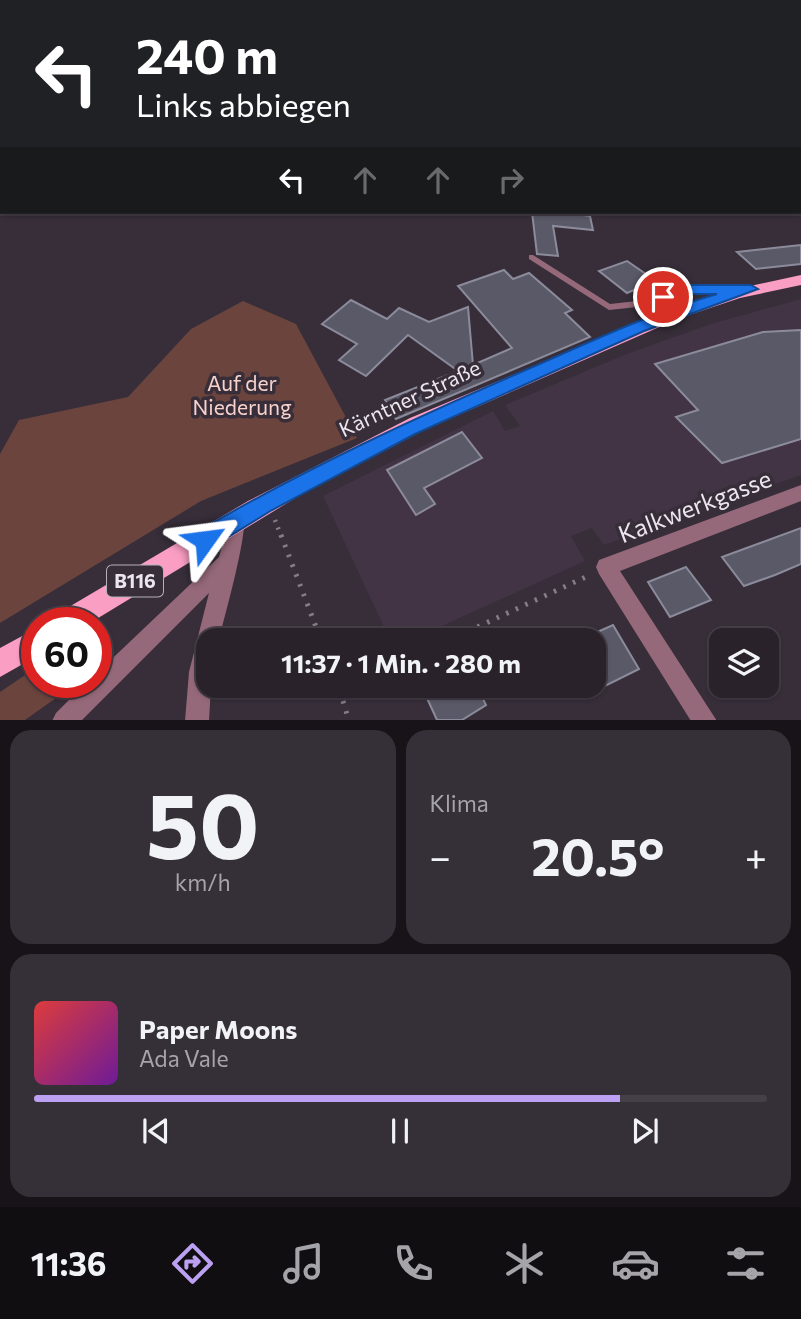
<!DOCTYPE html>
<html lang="de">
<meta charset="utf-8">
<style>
:root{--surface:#29222b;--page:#352f37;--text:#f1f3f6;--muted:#a5a4a9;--line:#453f47;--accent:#bca0f2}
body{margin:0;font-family:Commissioner,sans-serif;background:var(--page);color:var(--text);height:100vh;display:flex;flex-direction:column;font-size:26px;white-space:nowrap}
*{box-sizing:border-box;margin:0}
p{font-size:23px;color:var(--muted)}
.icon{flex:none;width:38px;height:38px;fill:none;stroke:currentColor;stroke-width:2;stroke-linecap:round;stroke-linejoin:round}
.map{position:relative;height:720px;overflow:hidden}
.details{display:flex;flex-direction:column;gap:10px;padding:10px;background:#171318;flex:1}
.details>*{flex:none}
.banner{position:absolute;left:0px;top:0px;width:802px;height:214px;box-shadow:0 2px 5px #0004,0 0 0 2px var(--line);background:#202124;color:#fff;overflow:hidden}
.fabs{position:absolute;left:709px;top:628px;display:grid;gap:14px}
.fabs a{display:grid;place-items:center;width:70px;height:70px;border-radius:14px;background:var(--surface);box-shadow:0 2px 5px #0004,0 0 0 2px var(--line);font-size:35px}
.speed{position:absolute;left:21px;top:607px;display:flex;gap:14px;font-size:35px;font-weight:700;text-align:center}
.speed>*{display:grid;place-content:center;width:91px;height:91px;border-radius:50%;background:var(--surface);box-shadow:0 2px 5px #0004,0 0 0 2px var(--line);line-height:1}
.speed .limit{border:10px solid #d22;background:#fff;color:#111}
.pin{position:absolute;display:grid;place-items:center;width:60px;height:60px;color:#fff;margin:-30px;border:4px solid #fff;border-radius:50%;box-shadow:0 2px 7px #0007}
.me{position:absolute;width:77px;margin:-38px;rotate:59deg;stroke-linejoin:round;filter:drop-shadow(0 0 5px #0008)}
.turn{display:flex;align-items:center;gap:24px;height:147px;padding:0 21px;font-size:32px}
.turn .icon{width:91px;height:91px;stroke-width:2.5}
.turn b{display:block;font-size:49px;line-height:60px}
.lanes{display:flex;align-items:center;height:66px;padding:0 21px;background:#0003;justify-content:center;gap:35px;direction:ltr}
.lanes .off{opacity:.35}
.big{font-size:52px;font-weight:700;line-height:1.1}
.details .widget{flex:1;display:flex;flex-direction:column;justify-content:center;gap:10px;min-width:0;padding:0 24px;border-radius:21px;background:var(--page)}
.details .dial{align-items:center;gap:0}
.dial b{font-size:91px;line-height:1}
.song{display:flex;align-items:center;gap:21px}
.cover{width:84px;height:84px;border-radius:10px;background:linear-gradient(135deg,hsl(0 70% 55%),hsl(280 70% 35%))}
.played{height:7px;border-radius:4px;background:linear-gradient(90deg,var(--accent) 80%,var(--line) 80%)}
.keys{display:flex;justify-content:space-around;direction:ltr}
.heat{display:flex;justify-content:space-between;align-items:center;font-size:38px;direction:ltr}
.details .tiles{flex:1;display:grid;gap:10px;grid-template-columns:1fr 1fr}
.widget:last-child{grid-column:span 2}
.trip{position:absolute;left:196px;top:628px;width:410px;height:70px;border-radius:21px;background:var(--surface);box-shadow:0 2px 5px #0004,0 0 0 2px var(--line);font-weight:700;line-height:70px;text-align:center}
.tabs{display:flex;height:112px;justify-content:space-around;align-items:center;background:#100e11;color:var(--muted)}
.tabs .icon{width:49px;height:49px}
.tabs .selected{color:var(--accent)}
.tabs b{font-size:32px;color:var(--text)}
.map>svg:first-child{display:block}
.built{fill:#423445}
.green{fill:#6b443e}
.building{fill:#595968;stroke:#8b8b9b;stroke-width:2}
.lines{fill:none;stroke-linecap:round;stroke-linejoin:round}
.path-far1{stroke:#847d86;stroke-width:4.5;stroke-dasharray:2 6;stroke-linecap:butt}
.path{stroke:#847d86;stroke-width:5;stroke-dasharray:2.5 8;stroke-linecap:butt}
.lane{fill:#96697a;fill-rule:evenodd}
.street{fill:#96697a;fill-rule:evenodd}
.secondary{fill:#cf87a3;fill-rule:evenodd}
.primary{fill:#fa9ec3;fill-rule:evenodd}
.route{fill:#1a73e8;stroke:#114b97;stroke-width:2}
.labels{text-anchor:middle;stroke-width:7;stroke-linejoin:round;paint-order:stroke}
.shield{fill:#372e39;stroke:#b6afb8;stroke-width:2}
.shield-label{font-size:19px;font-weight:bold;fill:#ece6ee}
.park-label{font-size:21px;fill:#f8d2cc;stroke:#372e39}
.street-label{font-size:21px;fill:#ece6ee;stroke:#372e39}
.near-street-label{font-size:24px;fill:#ece6ee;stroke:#372e39}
</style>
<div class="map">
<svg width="801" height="721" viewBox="0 0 801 721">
<rect width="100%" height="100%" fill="#372e39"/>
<path class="built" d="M 801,299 L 801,475 L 604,545 L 592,528 L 571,536 L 585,561 L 411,640 L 390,640 L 323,496 L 493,411 L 505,431 L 520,426 L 505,405 L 629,353 L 714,323 Z"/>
<path class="green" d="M 243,301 L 296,324 L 357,438 L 201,501 L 0,623 L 0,454 L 19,420 L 128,397 L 191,329 Z
M 37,667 L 37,682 L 77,683 L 25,720 L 0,720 L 0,692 Z"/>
<path class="building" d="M 532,212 L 583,212 L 584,215 L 590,216 L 593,230 L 553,226 L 558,256 L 537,254 Z
M 801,245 L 801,264 L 756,269 L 737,252 Z
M 627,261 L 643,272 L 655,281 L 627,293 L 599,271 Z
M 504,270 L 513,279 L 529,273 L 572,310 L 565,313 L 590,337 L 396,419 L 385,400 L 458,371 L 408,335 L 366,376 L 339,360 L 357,344 L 322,324 L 351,300 L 387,319 L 399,308 L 429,322 L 468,307 L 473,365 L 512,348 L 458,286 Z
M 801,330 L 801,439 L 722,463 L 676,417 L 698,410 L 655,364 L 763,332 Z
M 462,432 L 482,458 L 424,488 L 435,504 L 416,515 L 387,470 Z
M 801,528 L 801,564 L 775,575 L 744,586 L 722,557 Z
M 686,567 L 711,600 L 670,617 L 648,582 Z
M 613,625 L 639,669 L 605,686 L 593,664 L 593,634 Z
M 441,686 L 477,686 L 486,705 L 462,720 L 437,720 L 426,696 Z"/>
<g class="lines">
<path class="path-far1" d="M 275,520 L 281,536"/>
<path class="path" d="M 281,535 L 321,640
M 449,640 L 590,575
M 338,686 L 340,691 L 351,686
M 340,691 L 349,721"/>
<path class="lane" d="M 800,180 L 801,180 L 801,184 L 800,184 Z
M 529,255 L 533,255 L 610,304 L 637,301 L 689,288 L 746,287 L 750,289 L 746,291 L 689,292 L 637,307 L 609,310 L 529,259 Z"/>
<path class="street" d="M 801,485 L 801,501 L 620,571 L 717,721 L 691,721 L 599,574 L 596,567 L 599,560 Z
M 237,511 L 243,514 C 250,528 224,618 219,640 L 208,640 L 208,686 L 211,686 L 209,721 L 185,721 L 189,672 L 209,593 L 81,721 L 52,721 L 56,713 L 87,682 L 96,682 L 96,674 L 219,557 L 231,514 Z"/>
<path class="secondary" d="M 800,137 L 801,137 L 801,143 L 800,143 Z"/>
<path class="primary" d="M 801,275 L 801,285 L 740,298 L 680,318 L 424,430 L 302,494 L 90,623 L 53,623 L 57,614 L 248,501 L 410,418 L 668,310 L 736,289 Z
M 37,628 L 37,656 L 0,677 L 0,648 Z"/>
</g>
<linearGradient id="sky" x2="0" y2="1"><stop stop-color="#1e191f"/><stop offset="0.52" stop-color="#4d4c5f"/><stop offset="1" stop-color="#4d4c5f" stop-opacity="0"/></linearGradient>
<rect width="801" height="211" fill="url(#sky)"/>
<path class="route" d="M 689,285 L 751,285 L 758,289 L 644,331 L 415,434 L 272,510 L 212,547 L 205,550 L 197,547 L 194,540 L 197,532 C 306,468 419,416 535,366 C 594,340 654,312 717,294 L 689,294 L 663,302 L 656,297 Z"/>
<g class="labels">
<rect class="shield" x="107" y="565.5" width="56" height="31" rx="5"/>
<g class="shield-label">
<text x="135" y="588">B116</text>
</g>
<g class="park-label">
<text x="242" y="391">Auf der<tspan x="242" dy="24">Niederung</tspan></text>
</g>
<g class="street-label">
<text transform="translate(410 399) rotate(-25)" y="7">Kärntner Straße</text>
</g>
<g class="near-street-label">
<text transform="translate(695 507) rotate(-21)" y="8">Kalkwerkgasse</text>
</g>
</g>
</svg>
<div class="fabs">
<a><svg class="icon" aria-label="layers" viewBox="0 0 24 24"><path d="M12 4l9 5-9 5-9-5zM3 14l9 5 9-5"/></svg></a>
</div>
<div class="speed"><div class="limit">60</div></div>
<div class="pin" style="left:663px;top:297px;background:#d93025"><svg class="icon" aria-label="arrive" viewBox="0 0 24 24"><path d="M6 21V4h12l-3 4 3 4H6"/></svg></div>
<svg class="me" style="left:205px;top:540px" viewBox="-20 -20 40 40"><path d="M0-17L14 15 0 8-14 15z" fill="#1a73e8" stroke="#fff" stroke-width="4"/></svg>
<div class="trip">11:37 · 1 Min. · 280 m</div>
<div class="banner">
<div class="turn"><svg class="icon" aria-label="left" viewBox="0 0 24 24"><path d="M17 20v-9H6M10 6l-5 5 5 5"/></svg><div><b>240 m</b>Links abbiegen</div></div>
<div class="lanes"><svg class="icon" aria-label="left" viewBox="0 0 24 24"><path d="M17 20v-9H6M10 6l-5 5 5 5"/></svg><svg class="icon off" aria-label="ahead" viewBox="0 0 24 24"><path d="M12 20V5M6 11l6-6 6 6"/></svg><svg class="icon off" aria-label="ahead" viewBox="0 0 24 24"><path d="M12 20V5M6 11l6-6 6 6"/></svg><svg class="icon off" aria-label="right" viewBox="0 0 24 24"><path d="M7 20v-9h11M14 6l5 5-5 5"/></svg></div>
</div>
</div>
<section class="details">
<div class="tiles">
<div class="widget dial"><b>50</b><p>km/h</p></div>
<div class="widget"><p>Klima</p>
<div class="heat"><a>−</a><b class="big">20.5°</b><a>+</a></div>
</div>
<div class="widget">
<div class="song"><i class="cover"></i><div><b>Paper Moons</b><p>Ada Vale</p></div></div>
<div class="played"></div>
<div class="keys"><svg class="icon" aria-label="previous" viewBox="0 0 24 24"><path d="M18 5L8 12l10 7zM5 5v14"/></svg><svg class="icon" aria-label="pause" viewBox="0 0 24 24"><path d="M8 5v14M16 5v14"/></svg><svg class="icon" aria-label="next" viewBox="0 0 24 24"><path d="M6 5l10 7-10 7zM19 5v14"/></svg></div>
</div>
</div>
</section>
<nav class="tabs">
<b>11:36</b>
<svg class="icon selected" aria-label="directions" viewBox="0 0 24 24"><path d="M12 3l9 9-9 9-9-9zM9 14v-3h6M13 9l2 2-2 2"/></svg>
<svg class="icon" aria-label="music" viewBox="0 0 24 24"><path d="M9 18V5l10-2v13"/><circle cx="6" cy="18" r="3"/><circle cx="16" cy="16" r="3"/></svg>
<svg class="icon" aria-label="phone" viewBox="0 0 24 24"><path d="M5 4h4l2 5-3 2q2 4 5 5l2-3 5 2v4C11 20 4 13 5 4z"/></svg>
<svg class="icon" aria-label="climate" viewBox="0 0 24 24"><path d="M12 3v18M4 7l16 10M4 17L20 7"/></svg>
<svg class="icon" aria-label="car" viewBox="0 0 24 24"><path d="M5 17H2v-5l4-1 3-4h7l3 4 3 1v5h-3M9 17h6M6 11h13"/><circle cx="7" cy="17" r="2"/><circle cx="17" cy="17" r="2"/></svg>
<svg class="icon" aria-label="filters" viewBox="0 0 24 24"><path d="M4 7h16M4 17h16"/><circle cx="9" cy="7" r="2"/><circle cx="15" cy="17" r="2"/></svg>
</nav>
